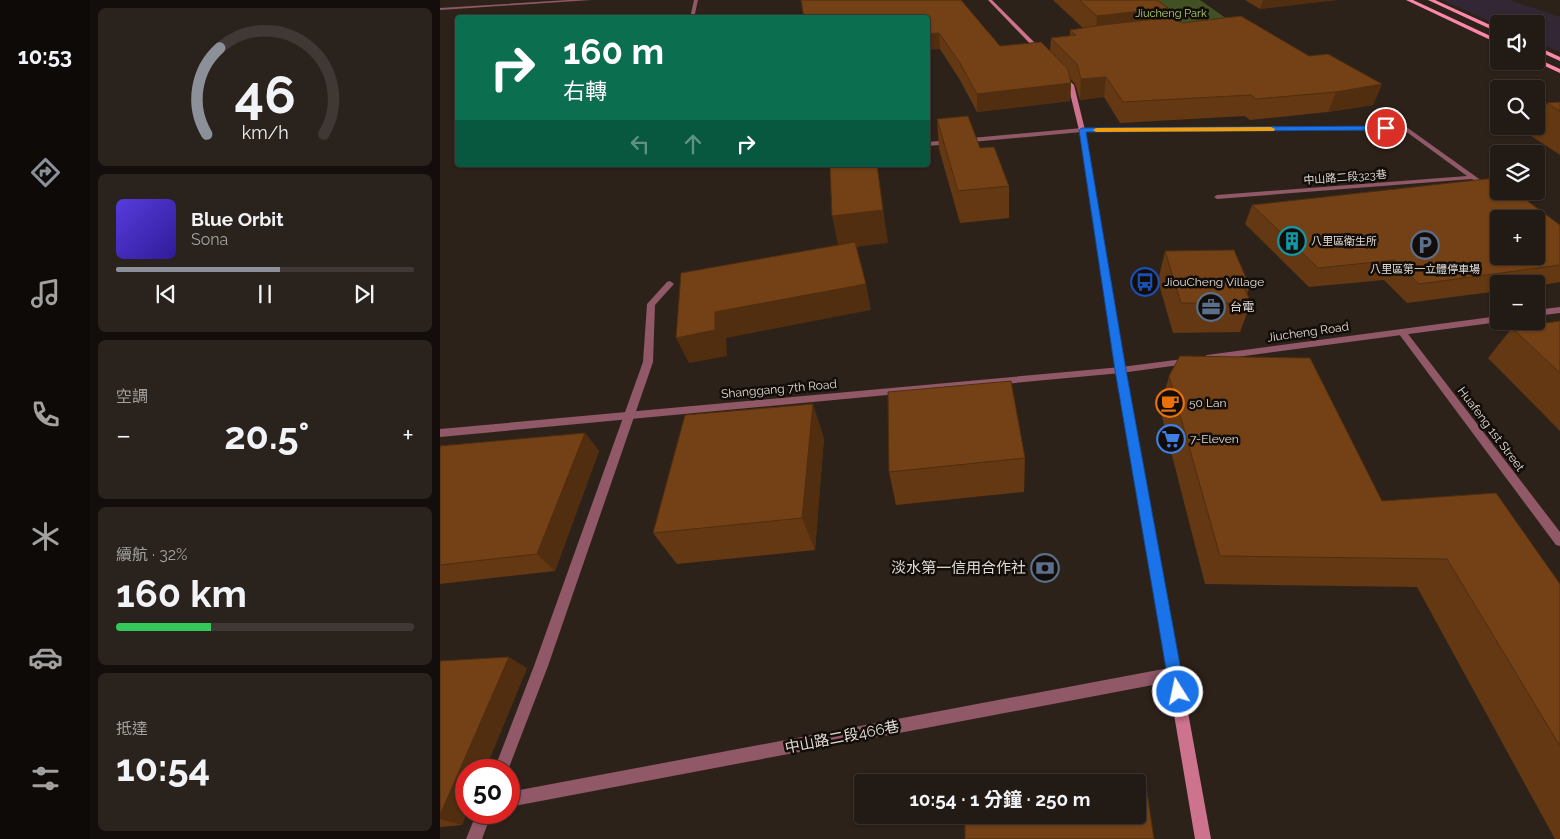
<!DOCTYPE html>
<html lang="zh-TW">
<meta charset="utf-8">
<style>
:root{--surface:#221a14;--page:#2a231d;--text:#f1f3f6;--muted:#a2a1a0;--line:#3f3834;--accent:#8c9099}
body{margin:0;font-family:Raleway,"Noto Sans TC",sans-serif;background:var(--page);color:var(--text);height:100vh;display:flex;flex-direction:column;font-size:19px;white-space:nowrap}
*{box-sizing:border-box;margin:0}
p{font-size:16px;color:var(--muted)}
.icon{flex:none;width:28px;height:28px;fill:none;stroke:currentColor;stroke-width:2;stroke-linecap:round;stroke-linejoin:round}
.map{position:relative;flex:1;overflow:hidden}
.side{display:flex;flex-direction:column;gap:8px;padding:8px;background:#130e0b;width:350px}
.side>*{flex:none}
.banner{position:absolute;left:15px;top:15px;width:475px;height:152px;border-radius:5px;box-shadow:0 1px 4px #0004,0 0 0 1px var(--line);background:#0b6e4f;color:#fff;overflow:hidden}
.buttons{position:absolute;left:1050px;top:15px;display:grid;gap:10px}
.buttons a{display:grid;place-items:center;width:55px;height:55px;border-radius:5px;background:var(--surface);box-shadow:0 1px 4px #0004,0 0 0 1px var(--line);font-size:25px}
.speed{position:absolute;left:15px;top:759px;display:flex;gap:10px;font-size:25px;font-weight:700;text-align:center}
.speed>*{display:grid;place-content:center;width:65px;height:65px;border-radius:50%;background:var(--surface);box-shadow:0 1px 4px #0004,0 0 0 1px var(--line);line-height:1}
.speed .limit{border:8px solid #d22;background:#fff;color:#111}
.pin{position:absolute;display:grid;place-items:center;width:42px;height:42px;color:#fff;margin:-21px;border:2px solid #fff;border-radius:50%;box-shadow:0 1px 5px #0007}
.me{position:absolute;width:55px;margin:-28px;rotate:350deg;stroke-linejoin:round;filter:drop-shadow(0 0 4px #0008)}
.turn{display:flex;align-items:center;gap:18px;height:105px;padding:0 25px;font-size:22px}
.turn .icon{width:65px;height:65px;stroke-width:2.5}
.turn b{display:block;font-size:35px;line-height:42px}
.lanes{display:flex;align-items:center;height:48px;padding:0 25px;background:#0003;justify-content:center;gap:25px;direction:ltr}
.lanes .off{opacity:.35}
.big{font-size:38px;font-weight:700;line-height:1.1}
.side .card{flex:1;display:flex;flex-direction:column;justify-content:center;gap:8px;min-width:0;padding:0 18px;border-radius:8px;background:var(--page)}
.side .dial{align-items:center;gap:0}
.dial svg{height:130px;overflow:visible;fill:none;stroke:var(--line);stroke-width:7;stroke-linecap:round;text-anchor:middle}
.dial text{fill:var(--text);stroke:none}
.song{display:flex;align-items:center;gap:15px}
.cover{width:60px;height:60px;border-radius:8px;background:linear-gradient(135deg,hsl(250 70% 55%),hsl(250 70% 35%))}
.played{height:5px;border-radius:2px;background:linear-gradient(90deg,var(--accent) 55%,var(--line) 55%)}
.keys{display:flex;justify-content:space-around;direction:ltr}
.heat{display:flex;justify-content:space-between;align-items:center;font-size:28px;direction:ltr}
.charge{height:8px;border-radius:4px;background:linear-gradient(90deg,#34c759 32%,var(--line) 0)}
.trip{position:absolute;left:414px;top:774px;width:292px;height:50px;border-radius:5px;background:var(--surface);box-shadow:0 1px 4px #0004,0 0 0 1px var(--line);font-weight:700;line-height:50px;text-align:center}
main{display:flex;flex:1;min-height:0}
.menu{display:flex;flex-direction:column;width:90px;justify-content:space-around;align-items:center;background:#0e0a08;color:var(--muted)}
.menu .icon{width:35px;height:35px}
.menu .on{color:var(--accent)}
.menu b{font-size:22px;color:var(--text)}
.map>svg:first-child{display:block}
.industrial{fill:#332735}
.green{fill:#415124}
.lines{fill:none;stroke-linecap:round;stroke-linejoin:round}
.lane{fill:#915868;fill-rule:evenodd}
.street{fill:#915868;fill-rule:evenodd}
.secondary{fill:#ce738d;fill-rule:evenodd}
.primary{fill:#fd88ab;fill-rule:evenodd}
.wall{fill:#633812}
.shaded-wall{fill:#502e0f}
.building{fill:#734115;stroke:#502e0f;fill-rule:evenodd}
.route{fill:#1a73e8;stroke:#114b97}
.slow{fill:#f59e0b}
.labels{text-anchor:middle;stroke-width:5;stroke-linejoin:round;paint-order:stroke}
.far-park-label{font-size:11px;fill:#afd56a;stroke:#120d09}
.far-street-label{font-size:11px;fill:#e1d9d4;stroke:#120d09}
.far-poi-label{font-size:11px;fill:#e1d9d4;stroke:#120d09;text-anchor:start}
.poi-label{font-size:12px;fill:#e1d9d4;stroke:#120d09;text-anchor:start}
.street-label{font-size:12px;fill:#e1d9d4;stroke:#120d09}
.near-poi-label{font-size:15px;fill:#e1d9d4;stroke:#120d09;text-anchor:end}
.near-street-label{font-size:15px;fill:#e1d9d4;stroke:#120d09}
</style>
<main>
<nav class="menu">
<b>10:53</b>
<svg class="icon on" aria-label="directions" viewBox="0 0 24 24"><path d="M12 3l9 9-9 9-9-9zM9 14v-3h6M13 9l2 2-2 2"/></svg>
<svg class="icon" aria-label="music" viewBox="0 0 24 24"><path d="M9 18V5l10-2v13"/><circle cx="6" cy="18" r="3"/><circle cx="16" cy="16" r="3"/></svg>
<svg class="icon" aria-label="phone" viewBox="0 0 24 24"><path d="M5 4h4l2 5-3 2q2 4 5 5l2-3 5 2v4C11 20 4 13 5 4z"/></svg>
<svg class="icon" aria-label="climate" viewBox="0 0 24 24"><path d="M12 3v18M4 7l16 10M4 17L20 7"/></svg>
<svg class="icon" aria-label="car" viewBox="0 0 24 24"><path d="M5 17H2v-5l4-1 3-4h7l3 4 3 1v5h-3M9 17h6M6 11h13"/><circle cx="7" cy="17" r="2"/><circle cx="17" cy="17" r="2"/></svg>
<svg class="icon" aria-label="filters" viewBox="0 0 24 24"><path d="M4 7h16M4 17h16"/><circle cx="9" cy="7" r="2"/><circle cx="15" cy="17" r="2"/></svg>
</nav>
<section class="side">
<div class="card dial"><svg viewBox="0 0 100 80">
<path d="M14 69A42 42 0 1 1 86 69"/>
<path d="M14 69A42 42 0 0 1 22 16" stroke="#8c9099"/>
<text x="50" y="56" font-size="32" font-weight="700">46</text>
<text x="50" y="72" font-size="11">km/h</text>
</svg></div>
<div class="card">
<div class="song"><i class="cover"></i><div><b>Blue Orbit</b><p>Sona</p></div></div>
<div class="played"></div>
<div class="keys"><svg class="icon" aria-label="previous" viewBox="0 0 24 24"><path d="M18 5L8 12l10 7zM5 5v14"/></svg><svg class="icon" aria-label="pause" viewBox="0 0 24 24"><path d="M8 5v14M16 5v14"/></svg><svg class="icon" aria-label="next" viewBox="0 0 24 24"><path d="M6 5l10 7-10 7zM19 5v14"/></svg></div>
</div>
<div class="card"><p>空調</p>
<div class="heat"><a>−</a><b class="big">20.5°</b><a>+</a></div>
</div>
<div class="card"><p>續航 · 32%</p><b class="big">160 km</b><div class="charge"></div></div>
<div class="card"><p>抵達</p><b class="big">10:54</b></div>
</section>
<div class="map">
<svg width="1120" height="839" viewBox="0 0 1120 839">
<rect width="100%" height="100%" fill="#2d221a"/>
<path class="industrial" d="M 1002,0 L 1069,0 L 1120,17 L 1120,52 L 1096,41 L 1096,24 L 1059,25 Z"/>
<path class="green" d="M 687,0 L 760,0 L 790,21 L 721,28 Z"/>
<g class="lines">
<path class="lane" d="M 254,0 L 258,0 L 254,18 L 250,18 Z
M 965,126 L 1049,186 L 1049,188 L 1045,188 L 1032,179 L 777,199 L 774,197 L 777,195 L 1027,176 L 964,130 L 642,132 L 488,146 L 488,142 L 642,128 Z
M 230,281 L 234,284 L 215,305 L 213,362 L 108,666 L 68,770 L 54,770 L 94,666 L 203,362 L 207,304 L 227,282 Z
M 962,329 L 965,330 L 1120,532 L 1120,546 L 1116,545 L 959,334 L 958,332 L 959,330 Z
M 734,667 L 739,669 L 741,674 L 739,679 L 734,681 L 69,807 L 69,792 Z
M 37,812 L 52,812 L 42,839 L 26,839 Z"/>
<path class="street" d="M 128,0 L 151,0 L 0,10 L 0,8 Z
M 1120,307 L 1120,313 L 1096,316 L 1096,310 Z
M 1059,316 L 1059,321 L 1061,321 L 1059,322 L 767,361 L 762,358 L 767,355 Z
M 751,358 L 756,361 L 754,363 L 681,373 L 0,437 L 0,429 L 681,367 Z"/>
<path class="secondary" d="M 548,0 L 552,0 L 602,50 L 602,52 L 598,52 Z
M 621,76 L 625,76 L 634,85 L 645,130 L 686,370 L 771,839 L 755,839 L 676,370 L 639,130 L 628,85 L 621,78 Z"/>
<path class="primary" d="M 966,0 L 973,0 L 1059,40 L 1059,44 Z
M 988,0 L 995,0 L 1059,29 L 1059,33 Z
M 1096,46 L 1120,57 L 1120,61 L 1096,50 Z
M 1096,58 L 1120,69 L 1120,73 L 1094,61 L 1096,61 Z"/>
</g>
<path class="wall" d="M 361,0 L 560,46 L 610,51 L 611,38 L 630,36 L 630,30 L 643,28 L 613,0 L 717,0 L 727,18 L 742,23 L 869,56 L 942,84 L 933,105 L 888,112 L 810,120 L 805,116 L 680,123 L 664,97 L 640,100 L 635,84 L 630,78 L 631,83 L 630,101 L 537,112 L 520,80 L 500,49 Z
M 805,0 L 896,0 L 820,9 Z
M 1120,102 L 1120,155 L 1088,134 L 1093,126 L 1096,126 L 1096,121 L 1107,103 Z
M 497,119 L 540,148 L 569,186 L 569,218 L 520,223 L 499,149 Z
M 812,205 L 1120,225 L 1120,282 L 1096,286 L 1096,284 L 1059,284 L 1059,291 L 967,303 L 944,280 L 869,287 L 805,224 Z
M 725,251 L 810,287 L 807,294 L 811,303 L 800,332 L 733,333 L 718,281 Z
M 1120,321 L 1120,431 L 1048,358 L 1072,328 Z
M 729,376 L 942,501 L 1120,584 L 1120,839 L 1115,839 L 977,587 L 765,584 L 720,409 Z
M 145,433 L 159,451 L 115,571 L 0,584 L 0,446 Z
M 384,438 L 375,550 L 237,564 L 213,533 Z
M 585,458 L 584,492 L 456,505 L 449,472 Z
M 0,661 L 87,668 L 45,770 L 26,770 L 26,812 L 27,812 L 22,825 L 0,827 Z"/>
<path class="shaded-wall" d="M 823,0 L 896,0 L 820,9 Z
M 728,8 L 724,31 L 655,39 L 657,16 Z
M 499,33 L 500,49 L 488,50 L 488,34 Z
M 666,77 L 664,97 L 640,100 L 641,79 Z
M 631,83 L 630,101 L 537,112 L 537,94 Z
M 942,84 L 933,105 L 888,112 L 896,92 Z
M 437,165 L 448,243 L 399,249 L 392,216 Z
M 426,284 L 431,310 L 286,338 L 287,356 L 249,363 L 236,338 L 275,312 Z
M 373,404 L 384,438 L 375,550 L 362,518 Z
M 145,433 L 159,451 L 115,571 L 97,554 Z
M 69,657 L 87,668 L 45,770 L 26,770 L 26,812 L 27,812 L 22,825 L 0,819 L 0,815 Z"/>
<path class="building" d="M 361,0 L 521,0 L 560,46 L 601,42 L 628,69 L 631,83 L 537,94 L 520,63 L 499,33 L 488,34 L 488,18 L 364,18 Z
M 639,0 L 717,0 L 728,8 L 657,16 Z
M 801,16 L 869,56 L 888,54 L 942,84 L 896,92 L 816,99 L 811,95 L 683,102 L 666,77 L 641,79 L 637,64 L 611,38 L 636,35 L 630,30 L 662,25 L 734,17 L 742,23 Z
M 1120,102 L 1120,111 L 1107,103 Z
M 528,116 L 540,148 L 554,147 L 569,186 L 518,191 L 497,119 Z
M 390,165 L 437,165 L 443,210 L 392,216 Z
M 1055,178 L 1059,180 L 1059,191 L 1074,191 L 1120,225 L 1120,265 L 979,284 L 955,260 L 878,268 L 812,205 ZM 1059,219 L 1096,219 L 1096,256 L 1059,256 Z
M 415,242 L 426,284 L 275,312 L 275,330 L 236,338 L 241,273 Z
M 794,250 L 810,287 L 804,287 L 811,303 L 741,303 L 725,251 Z
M 1120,321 L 1120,373 L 1072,328 Z
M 740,356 L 870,358 L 942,501 L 1056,493 L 1120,584 L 1120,746 L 1007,559 L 780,556 L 729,376 Z
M 571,381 L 585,458 L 449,472 L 448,392 Z
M 373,404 L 362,518 L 213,533 L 245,415 Z
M 145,433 L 97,554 L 0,565 L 0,446 Z
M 69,657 L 0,815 L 0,661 Z
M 698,785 L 706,785 L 714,839 L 525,839 L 525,815 L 698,815 Z"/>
<path class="route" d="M 946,126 L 949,127 L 949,130 L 646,132 L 686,370 L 745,692 L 743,698 L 738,700 L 732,698 L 730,692 L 675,370 L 639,130 L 642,128 Z"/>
<path class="slow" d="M 831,127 L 835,129 L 834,131 L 656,132 L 653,130 L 656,128 Z"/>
<defs>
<symbol id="building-ring" viewBox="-11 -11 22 22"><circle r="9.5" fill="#120d09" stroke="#0f9aa8" stroke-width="1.5"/><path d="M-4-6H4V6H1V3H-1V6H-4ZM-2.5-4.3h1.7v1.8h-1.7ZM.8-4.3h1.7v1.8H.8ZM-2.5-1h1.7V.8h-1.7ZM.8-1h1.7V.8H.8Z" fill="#0f9aa8"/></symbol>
<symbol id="parking-ring" viewBox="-11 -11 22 22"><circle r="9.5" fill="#120d09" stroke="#5c6f8a" stroke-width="1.5"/><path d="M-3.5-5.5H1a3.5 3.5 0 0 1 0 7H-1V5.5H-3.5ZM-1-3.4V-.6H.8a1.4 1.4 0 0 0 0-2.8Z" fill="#5c6f8a"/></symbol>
<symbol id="bus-ring" viewBox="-11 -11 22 22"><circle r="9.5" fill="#120d09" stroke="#1a4fb4" stroke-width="1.5"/><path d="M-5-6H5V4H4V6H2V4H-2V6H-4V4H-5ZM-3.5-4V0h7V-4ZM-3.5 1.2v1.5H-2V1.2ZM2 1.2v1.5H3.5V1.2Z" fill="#1a4fb4"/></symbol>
<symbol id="office-ring" viewBox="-11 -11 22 22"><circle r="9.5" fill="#120d09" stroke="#5c6f8a" stroke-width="1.5"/><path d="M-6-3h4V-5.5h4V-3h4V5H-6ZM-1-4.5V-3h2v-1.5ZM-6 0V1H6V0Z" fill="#5c6f8a"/></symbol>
<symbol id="cafe-ring" viewBox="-11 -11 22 22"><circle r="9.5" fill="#120d09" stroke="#e8710a" stroke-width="1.5"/><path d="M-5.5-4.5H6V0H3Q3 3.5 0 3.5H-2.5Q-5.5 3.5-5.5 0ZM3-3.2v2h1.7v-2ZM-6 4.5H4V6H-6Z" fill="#e8710a"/></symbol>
<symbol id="supermarket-ring" viewBox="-11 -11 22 22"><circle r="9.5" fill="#120d09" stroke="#3f7fe0" stroke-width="1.5"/><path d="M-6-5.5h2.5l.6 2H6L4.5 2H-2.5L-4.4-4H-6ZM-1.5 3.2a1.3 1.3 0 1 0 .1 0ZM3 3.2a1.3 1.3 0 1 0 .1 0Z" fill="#3f7fe0"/></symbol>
<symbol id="bank-ring" viewBox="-11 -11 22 22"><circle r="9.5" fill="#120d09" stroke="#5c6f8a" stroke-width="1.5"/><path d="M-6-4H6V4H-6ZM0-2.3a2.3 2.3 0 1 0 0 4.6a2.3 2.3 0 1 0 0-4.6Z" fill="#5c6f8a"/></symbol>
</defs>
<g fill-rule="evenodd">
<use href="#building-ring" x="836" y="225" width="32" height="32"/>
<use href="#parking-ring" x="969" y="229" width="32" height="32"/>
<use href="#bus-ring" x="689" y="266" width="32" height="32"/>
<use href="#office-ring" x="755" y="291" width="32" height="32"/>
<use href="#cafe-ring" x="714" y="387" width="32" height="32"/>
<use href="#supermarket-ring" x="715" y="423" width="32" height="32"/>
<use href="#bank-ring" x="589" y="552" width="32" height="32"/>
</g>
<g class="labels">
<g class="far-park-label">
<text x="731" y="17">Jiucheng Park</text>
</g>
<g class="far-street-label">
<text transform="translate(905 177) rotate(-4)" y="4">中山路二段323巷</text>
</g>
<g class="far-poi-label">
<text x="871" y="245">八里區衛生所</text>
<text x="985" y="273" text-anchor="middle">八里區第一立體停車場</text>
</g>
<g class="poi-label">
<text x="724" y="286">JiouCheng Village</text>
<text x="790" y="311">台電</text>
<text x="749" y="407">50 Lan</text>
<text x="750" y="443">7-Eleven</text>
</g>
<g class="street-label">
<text transform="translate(868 332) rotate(-8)" y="4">Jiucheng Road</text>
<text transform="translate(339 389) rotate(-5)" y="4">Shanggang 7th Road</text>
<text transform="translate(1051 429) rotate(53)" y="4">Huafeng 1st Street</text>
</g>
<g class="near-poi-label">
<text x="586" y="573">淡水第一信用合作社</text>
</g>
<g class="near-street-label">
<text transform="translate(402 737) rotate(-11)" y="5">中山路二段466巷</text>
</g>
</g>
</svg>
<div class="buttons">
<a><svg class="icon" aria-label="sound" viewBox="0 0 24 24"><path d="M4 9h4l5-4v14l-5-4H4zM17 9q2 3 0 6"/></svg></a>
<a><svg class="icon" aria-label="search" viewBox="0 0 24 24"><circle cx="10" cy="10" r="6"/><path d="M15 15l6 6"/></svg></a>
<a><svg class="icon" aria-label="layers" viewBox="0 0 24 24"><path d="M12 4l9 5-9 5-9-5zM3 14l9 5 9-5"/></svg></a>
<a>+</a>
<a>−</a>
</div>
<div class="speed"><div class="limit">50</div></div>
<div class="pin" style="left:946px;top:128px;background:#d93025"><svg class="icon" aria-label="arrive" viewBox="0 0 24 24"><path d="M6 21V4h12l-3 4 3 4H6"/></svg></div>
<svg class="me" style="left:738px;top:692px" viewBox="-20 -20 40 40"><circle r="17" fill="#1a73e8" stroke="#fff" stroke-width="3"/><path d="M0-11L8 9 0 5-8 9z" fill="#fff"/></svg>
<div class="trip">10:54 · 1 分鐘 · 250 m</div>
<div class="banner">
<div class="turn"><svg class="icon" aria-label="right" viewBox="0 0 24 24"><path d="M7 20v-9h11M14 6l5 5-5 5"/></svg><div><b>160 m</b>右轉</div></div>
<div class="lanes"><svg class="icon off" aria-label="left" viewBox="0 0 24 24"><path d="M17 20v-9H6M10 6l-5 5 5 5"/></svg><svg class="icon off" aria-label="ahead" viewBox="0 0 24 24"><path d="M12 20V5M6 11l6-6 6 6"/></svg><svg class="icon" aria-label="right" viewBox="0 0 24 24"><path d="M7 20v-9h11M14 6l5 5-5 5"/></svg></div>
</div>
</div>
</main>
